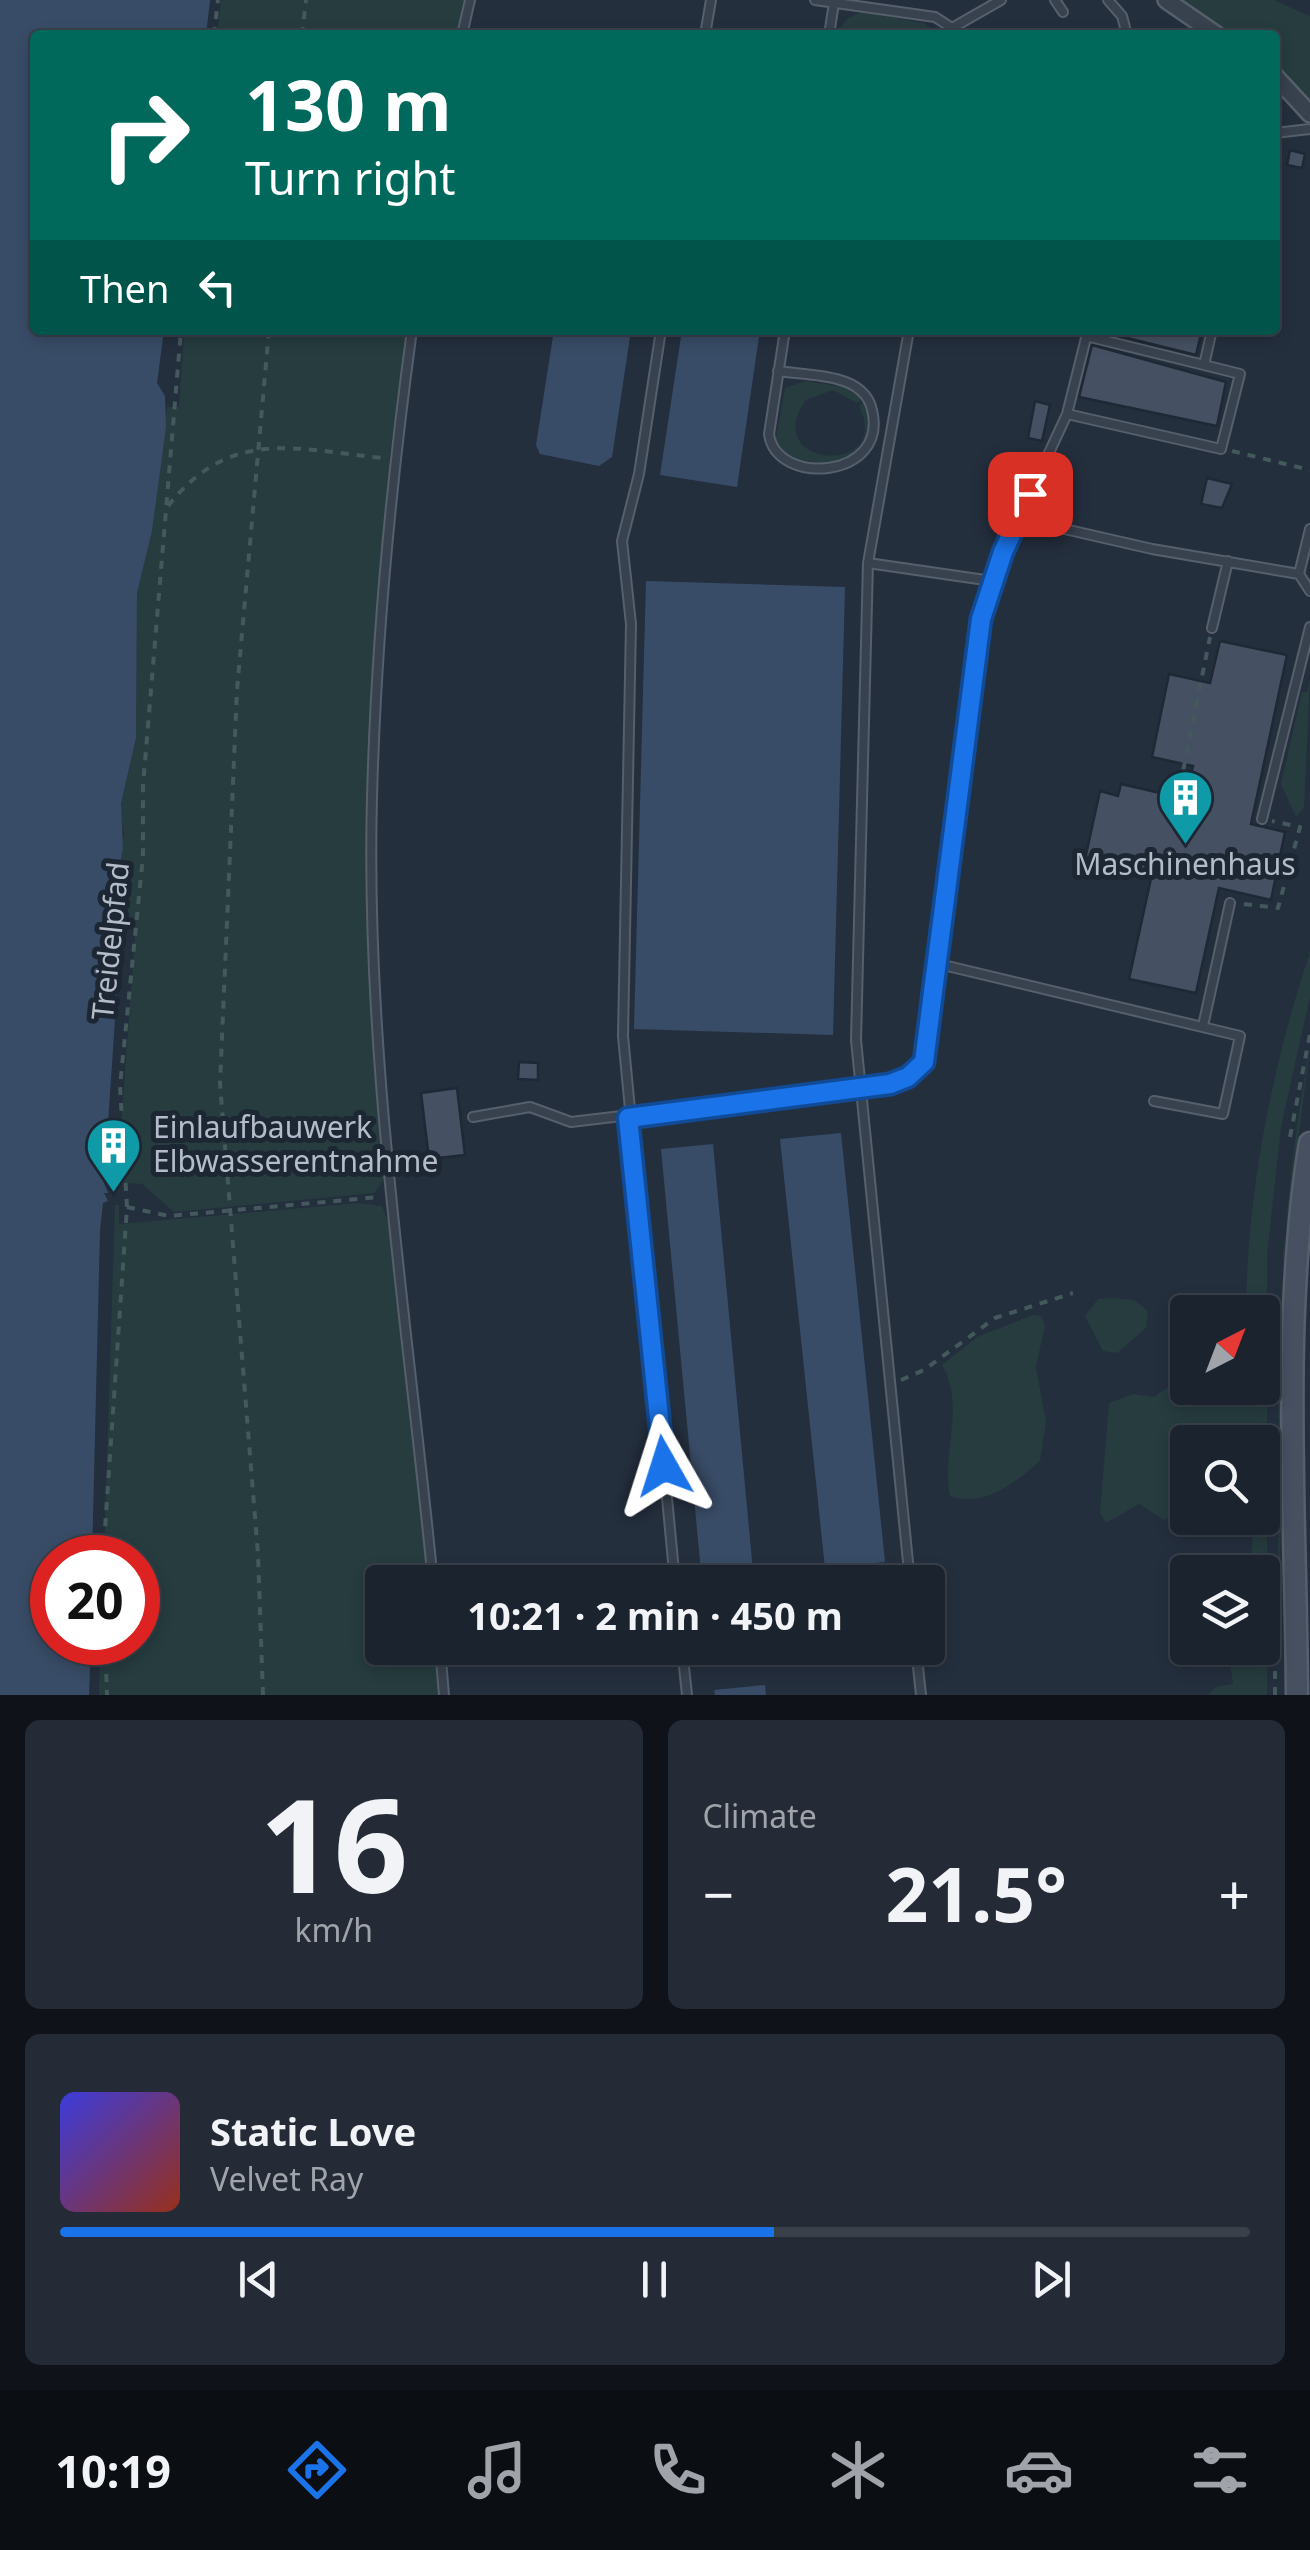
<!DOCTYPE html>
<meta charset="utf-8">
<style>
:root{--surface:#1b232e;--page:#242b36;--text:#f1f3f6;--muted:#a0a4aa;--line:#39404a;--accent:#1a73e8}
body{margin:0;font-family:"Noto Sans",sans-serif;background:var(--page);color:var(--text);height:100vh;display:flex;flex-direction:column;font-size:38px;white-space:nowrap}
*{box-sizing:border-box;margin:0}
p{font-size:32px;color:var(--muted)}
.icon{flex:none;width:55px;height:55px;fill:none;stroke:currentColor;stroke-width:2;stroke-linecap:round;stroke-linejoin:round}
.map{position:relative;height:1695px;overflow:hidden}
.panel{display:flex;flex-direction:column;gap:25px;padding:25px;background:#0f1319;flex:1}
.panel>*{flex:none}
.banner{position:absolute;left:30px;top:30px;width:1250px;height:305px;border-radius:10px;box-shadow:0 5px 15px #0003,0 0 0 2px var(--line);background:#00695c;color:#fff;overflow:hidden}
.needle{width:65px;rotate:42deg}
.fabs{position:absolute;left:1170px;top:1295px;display:grid;gap:20px}
.fabs a{display:grid;place-items:center;width:110px;height:110px;border-radius:10px;background:var(--surface);box-shadow:0 5px 15px #0003,0 0 0 2px var(--line);font-size:50px}
.speed{position:absolute;left:30px;top:1535px;display:flex;gap:20px;font-size:50px;font-weight:700;text-align:center}
.speed>*{display:grid;place-content:center;width:130px;height:130px;border-radius:50%;background:var(--surface);box-shadow:0 5px 15px #0003,0 0 0 2px var(--line);line-height:1}
.speed .limit{border:15px solid #d22;background:#fff;color:#111}
.pin{position:absolute;display:grid;place-items:center;width:85px;height:85px;color:#fff;margin:-42px;border-radius:20px;box-shadow:0 5px 15px #0006}
.me{position:absolute;width:110px;margin:-55px;rotate:354deg;stroke-linejoin:round;filter:drop-shadow(0 0 8px #0008)}
.turn{display:flex;align-items:center;gap:35px;height:210px;padding:0 50px;font-size:45px}
.turn .icon{width:130px;height:130px;stroke-width:2.5}
.turn b{display:block;font-size:70px;line-height:85px}
.then{display:flex;align-items:center;height:95px;padding:0 50px;background:#0003;gap:20px;font-size:38px}
.big{font-size:75px;font-weight:700;line-height:1.1}
.panel .widget{flex:1;display:flex;flex-direction:column;justify-content:center;gap:15px;min-width:0;padding:0 35px;border-radius:15px;background:var(--page)}
.panel .dial{align-items:center;gap:0}
.dial b{font-size:130px;line-height:1}
.song{display:flex;align-items:center;gap:30px}
.cover{width:120px;height:120px;border-radius:15px;background:linear-gradient(135deg,hsl(240 70% 55%),hsl(10 70% 35%))}
.played{height:10px;border-radius:5px;background:linear-gradient(90deg,var(--accent) 60%,var(--line) 60%)}
.keys{display:flex;justify-content:space-around;direction:ltr}
.heat{display:flex;justify-content:space-between;align-items:center;font-size:55px;direction:ltr}
.panel .tiles{flex:1;display:grid;gap:25px;grid-template-columns:1fr 1fr}
.widget:last-child{grid-column:span 2}
.trip{position:absolute;left:365px;top:1565px;width:580px;height:100px;border-radius:10px;background:var(--surface);box-shadow:0 5px 15px #0003,0 0 0 2px var(--line);font-weight:700;line-height:100px;text-align:center}
.dock{display:flex;height:160px;justify-content:space-around;align-items:center;background:#0b0e12;color:var(--muted)}
.dock .icon{width:70px;height:70px}
.dock .current{color:var(--accent)}
.dock b{font-size:45px;color:var(--text)}
.map>svg:first-child{display:block}
.green{fill:#263c3f}
.water{fill:#394c67}
.building{fill:#455162;stroke:#1f2835;stroke-width:2.5}
.lines{fill:none;stroke-linecap:round;stroke-linejoin:round}
.service-casing{stroke:#565f6c;stroke-width:12}
.minor-casing{stroke:#565f6c;stroke-width:20}
.secondary-casing{stroke:#565f6c;stroke-width:25}
.path{stroke:#44595c;stroke-width:4;stroke-dasharray:8 8;stroke-linecap:butt}
.service{stroke:#38414e;stroke-width:8}
.minor{stroke:#38414e;stroke-width:15}
.secondary{stroke:#465061;stroke-width:20}
.route-casing{stroke:#114b97;stroke-width:25}
.route{stroke:#1a73e8;stroke-width:18}
.labels{text-anchor:middle;stroke-width:10;stroke-linejoin:round;paint-order:stroke}
.poi-label{font-size:30px;fill:#b4bcc9;stroke:#1d2633}
.street-label{font-size:30px;fill:#b4bcc9;stroke:#1d2633}
</style>
<div class="map">
<svg width="1310" height="1695" viewBox="0 0 1310 1695">
<rect width="100%" height="100%" fill="#242f3e"/>
<path class="green" d="M 221,0 L 466,0 L 458,35 L 217,35 Z
M 1175,0 L 1274,0 L 1310,16 L 1310,104 L 1292,80 L 1275,68 L 1275,35 L 1227,35 Z
M 861,12 L 923,23 L 940,35 L 835,35 L 847,19 Z
M 184,330 L 408,330 L 390,452 L 367,798 L 374,1025 L 385,1178 L 374,1193 L 174,1212 L 142,1184 L 117,1182 L 136,922 L 116,918 L 115,880 L 124,835 L 120,810 L 136,738 L 137,593 L 152,531 L 167,407 L 179,407 Z
M 805,381 L 844,387 L 863,399 L 857,403 L 833,390 L 806,400 C 757,468 895,478 859,406 L 864,402 L 869,433 L 848,459 C 825,466 791,464 775,443 L 785,388 Z
M 1310,679 L 1304,808 L 1296,817 L 1281,784 L 1302,692 L 1307,692 Z
M 1310,952 L 1310,996 L 1281,1127 L 1267,1255 L 1267,1695 L 1208,1695 L 1216,1687 L 1233,1684 L 1229,1657 L 1202,1648 L 1262,1648 L 1262,1572 L 1250,1572 L 1254,1518 L 1262,1518 L 1262,1442 L 1188,1442 L 1187,1507 L 1164,1520 L 1139,1504 L 1106,1523 L 1100,1513 L 1109,1403 L 1133,1394 L 1154,1397 L 1178,1380 L 1197,1402 L 1221,1388 L 1262,1388 L 1262,1312 L 1246,1312 C 1247,1192 1272,1066 1310,952 Z
M 1310,1049 L 1283,1253 L 1279,1695 C 1280,1479 1268,1262 1310,1049 Z
M 359,1203 L 382,1206 L 393,1233 L 428,1582 L 382,1582 L 382,1648 L 434,1648 L 439,1695 L 99,1695 L 100,1643 L 138,1642 L 138,1558 L 104,1557 L 115,1205 L 119,1205 L 119,1224 Z
M 1113,1298 L 1134,1300 L 1148,1311 L 1146,1328 L 1117,1353 L 1103,1351 L 1085,1316 L 1098,1299 Z
M 1033,1315 L 1041,1316 L 1045,1325 L 1036,1367 L 1046,1422 L 1040,1461 C 1016,1482 984,1508 950,1496 C 941,1454 966,1405 942,1365 L 977,1337 Z"/>
<path class="water" d="M 0,0 L 210,0 L 206,35 L 35,35 L 35,330 L 164,330 L 157,383 L 165,396 L 166,427 L 152,531 L 137,593 L 136,738 L 121,804 L 123,849 L 114,889 L 118,974 L 104,1183 L 108,1193 L 104,1193 L 108,1201 L 103,1203 L 100,1230 L 92,1557 L 52,1558 L 52,1642 L 91,1643 L 89,1695 L 0,1695 Z
M 554,330 L 631,330 L 612,457 L 599,466 L 540,454 L 536,445 Z
M 682,330 L 760,330 L 737,487 L 660,475 Z
M 646,581 L 845,587 L 833,1035 L 634,1029 Z
M 841,1133 L 885,1562 L 825,1568 L 780,1139 Z
M 713,1144 L 754,1582 L 702,1582 L 661,1149 Z
M 765,1685 L 766,1695 L 715,1695 L 714,1690 Z"/>
<path class="building" d="M 1290,150 L 1305,154 L 1302,168 L 1287,165 Z
M 1095,330 L 1202,330 L 1196,355 Z
M 1092,345 L 1226,382 L 1217,426 L 1079,397 Z
M 1035,401 L 1050,405 L 1042,441 L 1028,438 Z
M 1207,478 L 1232,484 L 1222,508 L 1201,504 Z
M 1220,641 L 1287,655 L 1251,824 L 1285,832 L 1271,900 L 1219,888 L 1196,993 L 1129,979 L 1152,874 L 1085,859 L 1100,791 L 1118,796 L 1121,784 L 1186,799 L 1193,766 L 1152,757 L 1169,674 L 1210,683 Z
M 519,1062 L 538,1063 L 538,1080 L 518,1079 Z
M 457,1088 L 465,1155 L 429,1159 L 421,1093 Z"/>
<g class="lines">
<defs>
<path id="service" d="M 815,0 L 935,17 L 952,28 L 1001,0
M 1055,0 L 1063,12
M 1108,0 L 1122,16 L 1127,35
M 462,35 L 470,0
M 705,35 L 711,0
M 829,35 L 834,3
M 1275,133 L 1310,129
M 412,330 C 391,484 376,642 372,798 C 365,1057 408,1324 433,1582
M 661,330 L 639,474 L 622,541 L 631,624 L 623,1036 L 675,1582
M 909,330 L 868,563 L 856,1040 L 910,1582
M 1086,336 L 1204,365
M 778,371 C 798,374 821,374 840,380 C 855,384 869,394 872,410 C 889,479 776,487 769,434 L 785,330
M 1067,414 L 1221,449 L 1240,374 L 1204,365 L 1212,330
M 1021,519 L 1152,549 L 1299,574 L 1310,529
M 868,563 L 992,581
M 1299,574 L 1310,591
M 1212,628 L 1228,561
M 1262,819 L 1310,627
M 939,964 L 1240,1036 L 1223,1114 L 1154,1101
M 1203,1026 L 1230,903
M 473,1117 L 530,1107 L 571,1122 L 890,1084 L 908,1077 L 924,1061 L 981,619 L 1003,552 L 1067,414 L 1088,330
M 440,1648 L 444,1695
M 682,1648 L 687,1695
M 916,1648 L 921,1695"/>
<path id="minor" d="M 1166,0 L 1217,35
M 1275,76 L 1310,114"/>
<path id="secondary" d="M 1297,1695 C 1296,1518 1281,1316 1310,1143"/>
</defs>
<use href="#service" class="service-casing"/>
<use href="#minor" class="minor-casing"/>
<use href="#secondary" class="secondary-casing"/>
<path class="path" d="M 214,35 L 218,0
M 302,35 L 306,0
M 1232,451 L 1310,470
M 168,506 C 230,427 296,449 382,458
M 1177,801 L 1210,637
M 1244,904 L 1278,908 L 1300,827 L 1272,821
M 1290,1137 L 1310,1034
M 127,1207 L 169,1216 L 380,1197
M 901,1380 L 924,1370 L 995,1318 L 1073,1293
M 103,1558 L 127,1207 L 120,1086 L 143,856 L 143,786 L 181,330
M 105,1642 L 107,1695
M 263,1695 L 258,1554 L 220,1084 L 237,690 L 269,330
M 1275,1695 L 1275,1611"/>
<use href="#service" class="service"/>
<use href="#minor" class="minor"/>
<use href="#secondary" class="secondary"/>
</g>
<g class="lines">
<defs>
<path id="route" d="M 664,1466 L 628,1118 L 890,1084 L 908,1077 L 924,1062 L 981,619 L 1003,552 L 1030,494"/>
</defs>
<use href="#route" class="route-casing"/>
<use href="#route" class="route"/>
</g>
<defs>
<symbol id="building-pin" viewBox="-11 -11 22 30"><path d="M0 17L-7.5 6A9.5 9.5 0 1 1 7.5 6Z" fill="#0f9aa8" stroke="#1d2633"/><path d="M-4-6H4V6H1V3H-1V6H-4ZM-2.5-4.3h1.7v1.8h-1.7ZM.8-4.3h1.7v1.8H.8ZM-2.5-1h1.7V.8h-1.7ZM.8-1h1.7V.8H.8Z" fill="#fff"/></symbol>
</defs>
<g fill-rule="evenodd">
<use href="#building-pin" x="1154" y="766" width="63" height="86"/>
<use href="#building-pin" x="82" y="1114" width="63" height="86"/>
</g>
<g class="labels">
<g class="poi-label">
<text x="1185" y="875">Maschinenhaus</text>
<text x="153" y="1138" text-anchor="start">Einlaufbauwerk<tspan x="153" dy="34">Elbwasserentnahme</tspan></text>
</g>
<g class="street-label">
<text transform="translate(111 941) rotate(-84)" y="10">Treidelpfad</text>
</g>
</g>
</svg>
<div class="fabs">
<a><svg class="needle" viewBox="-14 -14 28 28"><path d="M0-13l5 13h-10z" fill="#e53935"/><path d="M0 13l5-13h-10z" fill="#a0a4aa"/></svg></a>
<a><svg class="icon" aria-label="search" viewBox="0 0 24 24"><circle cx="10" cy="10" r="6"/><path d="M15 15l6 6"/></svg></a>
<a><svg class="icon" aria-label="layers" viewBox="0 0 24 24"><path d="M12 4l9 5-9 5-9-5zM3 14l9 5 9-5"/></svg></a>
</div>
<div class="speed"><div class="limit">20</div></div>
<div class="pin" style="left:1030px;top:494px;background:#d93025"><svg class="icon" aria-label="arrive" viewBox="0 0 24 24"><path d="M6 21V4h12l-3 4 3 4H6"/></svg></div>
<svg class="me" style="left:664px;top:1466px" viewBox="-20 -20 40 40"><path d="M0-17L14 15 0 8-14 15z" fill="#1a73e8" stroke="#fff" stroke-width="4"/></svg>
<div class="trip">10:21 · 2 min · 450 m</div>
<div class="banner">
<div class="turn"><svg class="icon" aria-label="right" viewBox="0 0 24 24"><path d="M7 20v-9h11M14 6l5 5-5 5"/></svg><div><b>130 m</b>Turn right</div></div>
<div class="then">Then<svg class="icon" aria-label="left" viewBox="0 0 24 24"><path d="M17 20v-9H6M10 6l-5 5 5 5"/></svg></div>
</div>
</div>
<section class="panel">
<div class="tiles">
<div class="widget dial"><b>16</b><p>km/h</p></div>
<div class="widget"><p>Climate</p>
<div class="heat"><a>−</a><b class="big">21.5°</b><a>+</a></div>
</div>
<div class="widget">
<div class="song"><i class="cover"></i><div><b>Static Love</b><p>Velvet Ray</p></div></div>
<div class="played"></div>
<div class="keys"><svg class="icon" aria-label="previous" viewBox="0 0 24 24"><path d="M18 5L8 12l10 7zM5 5v14"/></svg><svg class="icon" aria-label="pause" viewBox="0 0 24 24"><path d="M8 5v14M16 5v14"/></svg><svg class="icon" aria-label="next" viewBox="0 0 24 24"><path d="M6 5l10 7-10 7zM19 5v14"/></svg></div>
</div>
</div>
</section>
<nav class="dock">
<b>10:19</b>
<svg class="icon current" aria-label="directions" viewBox="0 0 24 24"><path d="M12 3l9 9-9 9-9-9zM9 14v-3h6M13 9l2 2-2 2"/></svg>
<svg class="icon" aria-label="music" viewBox="0 0 24 24"><path d="M9 18V5l10-2v13"/><circle cx="6" cy="18" r="3"/><circle cx="16" cy="16" r="3"/></svg>
<svg class="icon" aria-label="phone" viewBox="0 0 24 24"><path d="M5 4h4l2 5-3 2q2 4 5 5l2-3 5 2v4C11 20 4 13 5 4z"/></svg>
<svg class="icon" aria-label="climate" viewBox="0 0 24 24"><path d="M12 3v18M4 7l16 10M4 17L20 7"/></svg>
<svg class="icon" aria-label="car" viewBox="0 0 24 24"><path d="M5 17H2v-5l4-1 3-4h7l3 4 3 1v5h-3M9 17h6M6 11h13"/><circle cx="7" cy="17" r="2"/><circle cx="17" cy="17" r="2"/></svg>
<svg class="icon" aria-label="filters" viewBox="0 0 24 24"><path d="M4 7h16M4 17h16"/><circle cx="9" cy="7" r="2"/><circle cx="15" cy="17" r="2"/></svg>
</nav>
